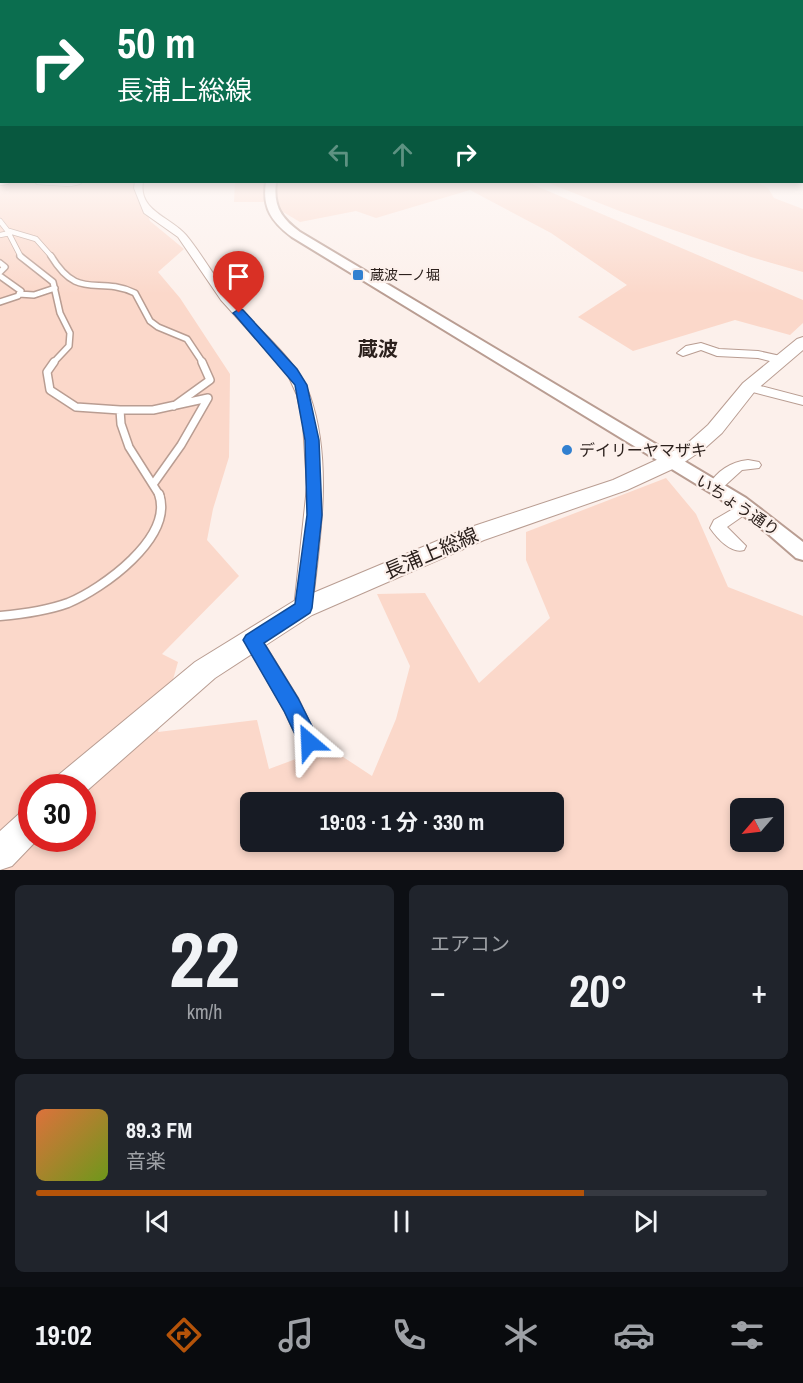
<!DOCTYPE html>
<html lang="ja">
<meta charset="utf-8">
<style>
:root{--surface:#171b24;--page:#20242c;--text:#f1f3f6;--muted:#9ea1a6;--line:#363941;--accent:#b45309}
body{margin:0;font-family:"Archivo Narrow","Noto Sans JP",sans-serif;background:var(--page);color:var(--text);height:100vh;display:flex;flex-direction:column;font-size:22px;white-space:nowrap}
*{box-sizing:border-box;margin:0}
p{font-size:20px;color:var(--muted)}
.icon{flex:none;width:33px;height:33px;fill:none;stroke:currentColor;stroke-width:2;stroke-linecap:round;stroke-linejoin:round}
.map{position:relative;height:870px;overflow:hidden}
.drawer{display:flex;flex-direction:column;gap:15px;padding:15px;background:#0d0f14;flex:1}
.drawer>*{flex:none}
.guide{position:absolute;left:0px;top:0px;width:804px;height:183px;box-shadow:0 3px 9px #0003;background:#0b6e4f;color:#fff;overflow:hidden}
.needle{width:39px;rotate:242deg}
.tools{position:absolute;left:730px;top:798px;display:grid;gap:12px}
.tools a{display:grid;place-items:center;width:54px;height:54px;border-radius:9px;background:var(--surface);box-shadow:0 3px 9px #0003;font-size:30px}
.speed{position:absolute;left:18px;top:774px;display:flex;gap:12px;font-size:30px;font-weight:700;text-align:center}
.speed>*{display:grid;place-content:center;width:78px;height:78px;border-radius:50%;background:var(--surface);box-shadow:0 3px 9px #0003;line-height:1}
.speed .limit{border:9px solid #d22;background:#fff;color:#111}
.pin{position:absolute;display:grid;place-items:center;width:51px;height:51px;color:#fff;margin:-62px -26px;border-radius:50% 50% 50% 0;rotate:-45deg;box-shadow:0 0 6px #0007}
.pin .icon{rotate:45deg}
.me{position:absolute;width:66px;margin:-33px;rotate:334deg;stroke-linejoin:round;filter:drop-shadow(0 0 4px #0008)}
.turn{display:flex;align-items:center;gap:21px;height:126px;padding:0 18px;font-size:27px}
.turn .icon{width:78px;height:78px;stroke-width:2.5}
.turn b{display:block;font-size:42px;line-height:51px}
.lanes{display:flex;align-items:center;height:57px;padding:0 18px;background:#0003;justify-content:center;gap:30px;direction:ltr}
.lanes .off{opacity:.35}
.big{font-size:45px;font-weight:700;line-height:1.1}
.drawer .tile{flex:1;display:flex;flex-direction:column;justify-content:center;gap:9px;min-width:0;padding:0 21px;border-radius:9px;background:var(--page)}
.drawer .dial{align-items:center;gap:0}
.dial b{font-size:78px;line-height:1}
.song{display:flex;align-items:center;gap:18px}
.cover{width:72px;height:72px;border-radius:9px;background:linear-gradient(135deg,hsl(20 70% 55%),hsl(80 70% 35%))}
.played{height:6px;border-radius:3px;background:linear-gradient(90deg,var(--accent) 75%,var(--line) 75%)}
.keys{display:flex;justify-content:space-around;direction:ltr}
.heat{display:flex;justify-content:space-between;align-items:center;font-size:33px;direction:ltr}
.drawer .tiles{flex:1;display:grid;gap:15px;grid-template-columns:1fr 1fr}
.tile:last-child{grid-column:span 2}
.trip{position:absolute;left:240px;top:792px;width:324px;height:60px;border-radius:9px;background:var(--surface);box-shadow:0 3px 9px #0003;font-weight:700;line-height:60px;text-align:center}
.tabs{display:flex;height:96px;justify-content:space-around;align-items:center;background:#090b0e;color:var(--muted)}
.tabs .icon{width:42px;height:42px}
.tabs .on{color:var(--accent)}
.tabs b{font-size:27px;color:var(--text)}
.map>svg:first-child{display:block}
.green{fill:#fbd8ca;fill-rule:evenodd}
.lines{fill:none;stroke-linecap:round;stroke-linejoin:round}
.service-far3-casing{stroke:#b99d92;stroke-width:6}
.service-far2-casing{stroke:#b99d92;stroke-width:8}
.service-far1-casing{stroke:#b99d92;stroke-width:10}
.service-casing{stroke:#b99d92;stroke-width:11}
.minor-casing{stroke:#b99d92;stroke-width:2}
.tertiary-casing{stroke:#b99d92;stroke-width:4}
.secondary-casing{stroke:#b99d92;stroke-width:2}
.path{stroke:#aa9e9a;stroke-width:1.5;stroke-dasharray:1.5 3;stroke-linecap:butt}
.service-far3{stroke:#fff;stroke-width:4.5}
.service-far2{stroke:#fff;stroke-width:5}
.service-far1{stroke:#fff;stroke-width:7}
.service{stroke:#fff;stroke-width:8}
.minor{fill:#fff;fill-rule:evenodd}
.tertiary{fill:#fff;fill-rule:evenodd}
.secondary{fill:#fff;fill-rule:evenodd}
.route{fill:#1a73e8;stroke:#114b97;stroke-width:1.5}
.poi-dot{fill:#3180d0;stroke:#fcf0eb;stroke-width:2}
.labels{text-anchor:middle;stroke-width:4.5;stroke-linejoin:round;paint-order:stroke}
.far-poi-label{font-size:14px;fill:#2c211d;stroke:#fcf0eb;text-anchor:start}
.poi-label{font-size:16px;fill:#2c211d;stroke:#fcf0eb;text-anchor:start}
.street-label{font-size:16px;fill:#2c211d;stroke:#fcf0eb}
.quarter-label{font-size:20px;font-weight:bold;fill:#2c211d;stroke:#fcf0eb}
.near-street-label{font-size:20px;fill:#2c211d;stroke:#fcf0eb}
</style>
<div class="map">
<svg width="803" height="870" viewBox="0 0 803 870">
<rect width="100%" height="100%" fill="#fcf0eb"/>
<path class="green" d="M 0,172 L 2,182 L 133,182 L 150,221 L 184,249 L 158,272 L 180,298 L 230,374 L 229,457 L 213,509 L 207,540 L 239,576 L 162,654 L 178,662 L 158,732 L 257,720 L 269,769 L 328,747 L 372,776 L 396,719 L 410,666 L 377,594 L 425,593 L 479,683 L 550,618 L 526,560 L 526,532 L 666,478 L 696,514 L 728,587 L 803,616 L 803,870 L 0,870 ZM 32,788 L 82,788 L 82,838 L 32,838 ZM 250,802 L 554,802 L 554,842 L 250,842 ZM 741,808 L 774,808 L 774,842 L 741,842 Z
M 235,182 L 527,182 L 803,300 L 803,323 L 790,335 L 735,320 L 633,351 L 578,317 L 627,285 L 551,233 L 470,190 L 376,218 L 356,211 L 300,222 L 266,202 L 234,202 Z
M 546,182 L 756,182 L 768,188 L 774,198 L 803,209 L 803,272 L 751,257 L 622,212 Z"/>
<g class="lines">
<defs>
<path id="service-far3" d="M 38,182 L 70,184 L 79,182
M 0,183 L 7,182
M 0,221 L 7,230 L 21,257
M 9,231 L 36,239 L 52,257
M 0,235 L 10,233"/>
<path id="service-far2" d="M 20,256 L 53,282 L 60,313 L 70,333 L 69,346 L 53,363
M 51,256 C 79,302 97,275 135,293 L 150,321 L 158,327 L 187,339 L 203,363
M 0,263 L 5,267 L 0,272
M 0,276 L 21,291 L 18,296 L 0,302
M 19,294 L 34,295 L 55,288"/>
<path id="service-far1" d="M 54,362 L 47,372 L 50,390 L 76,407 L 120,410 L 121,424 L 129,447 L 160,496
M 174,406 L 210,380 L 202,362
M 120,410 L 153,410 L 208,398 L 181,445 L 154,483"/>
<path id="service" d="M 0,616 C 23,614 46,611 68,603 C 102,589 174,538 159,494"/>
<path id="minor" d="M 135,182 L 143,182 C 138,211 171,217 186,235 C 201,253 213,275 228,294 C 254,328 295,355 310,396 C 333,462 320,540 312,608 L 309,613 L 303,615 L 297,613 L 294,608 L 307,487 L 303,423 L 297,395 L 287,373 L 221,300 L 178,237 L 144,213 L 134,188 Z
M 701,343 L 719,349 L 758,351 L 785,357 L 787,360 L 781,364 L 758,358 L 717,356 L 701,350 L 683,356 L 677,353 L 686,346 Z
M 749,383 L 803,397 L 803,405 L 745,390 L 743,387 L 745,384 Z
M 748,460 L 759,462 L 761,465 L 759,468 L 742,470 L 720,490 L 710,490 L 708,486 C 717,471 730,462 748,460 Z
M 745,502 L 750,503 L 753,507 L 750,511 L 727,527 L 746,546 L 744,550 C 731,554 717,538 710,528 L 714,520 Z
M 253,632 L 259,635 L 298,698 L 319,742 L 316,749 L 309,752 L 302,749 L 284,710 L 244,640 L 247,635 Z"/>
<path id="tertiary" d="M 266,182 L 276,182 C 273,206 281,218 300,232 L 746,498 L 803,542 L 803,560 L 796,558 L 766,532 L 716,496 L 292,237 C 272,222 262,208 266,182 Z"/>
<path id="secondary" d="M 803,337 L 803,350 L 755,391 L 722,433 L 704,449 L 677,467 L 627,490 L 484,540 L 312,615 L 215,678 L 82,795 L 82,788 L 52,788 L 56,777 L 195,662 L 294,601 L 468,528 L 613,480 L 663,457 L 690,441 L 708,425 L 743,383 L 797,339 Z
M 32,807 L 32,838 L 39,838 L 12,866 L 0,870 L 0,831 L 21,812 Z"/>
</defs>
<use href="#service-far3" class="service-far3-casing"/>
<use href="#service-far2" class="service-far2-casing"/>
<use href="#service-far1" class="service-far1-casing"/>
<use href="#service" class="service-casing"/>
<use href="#minor" class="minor-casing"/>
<use href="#tertiary" class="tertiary-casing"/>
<use href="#secondary" class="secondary-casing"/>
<path class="path" d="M 799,182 L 803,183"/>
<use href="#service-far3" class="service-far3"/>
<use href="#service-far2" class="service-far2"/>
<use href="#service-far1" class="service-far1"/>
<use href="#service" class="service"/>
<use href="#minor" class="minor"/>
<use href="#tertiary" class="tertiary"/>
<use href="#secondary" class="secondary"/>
</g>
<linearGradient id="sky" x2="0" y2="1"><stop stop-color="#9baac2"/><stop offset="0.59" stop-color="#fef8f6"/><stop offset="1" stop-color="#fef8f6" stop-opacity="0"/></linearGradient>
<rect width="803" height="294" fill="url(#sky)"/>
<path class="route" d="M 239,309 L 243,310 L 297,369 L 307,385 L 319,440 L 322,515 L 312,608 L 310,613 L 264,643 L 298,698 L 320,742 L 317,749 L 309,752 L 302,749 L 284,711 L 243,640 L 246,635 L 295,604 L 307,515 L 305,440 L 295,385 L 235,315 L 233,313 Z"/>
<g class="poi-dot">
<rect x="352" y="269" width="12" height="12" rx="3"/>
<circle cx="567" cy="450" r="6"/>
</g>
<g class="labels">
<g class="far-poi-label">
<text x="370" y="280">蔵波一ノ堀</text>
</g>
<g class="poi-label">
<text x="579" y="456">デイリーヤマザキ</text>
</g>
<g class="street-label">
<text transform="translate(738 505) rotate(34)" y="6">いちょう通り</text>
</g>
<g class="quarter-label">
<text x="378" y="356">蔵波</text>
</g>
<g class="near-street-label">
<text transform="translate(431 553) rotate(-23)" y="7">長浦上総線</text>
</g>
</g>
</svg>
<div class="tools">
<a><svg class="needle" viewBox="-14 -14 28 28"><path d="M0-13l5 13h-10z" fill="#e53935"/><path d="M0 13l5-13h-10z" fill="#9ea1a6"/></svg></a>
</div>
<div class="speed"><div class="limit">30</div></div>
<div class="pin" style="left:239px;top:313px;background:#d93025"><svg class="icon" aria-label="arrive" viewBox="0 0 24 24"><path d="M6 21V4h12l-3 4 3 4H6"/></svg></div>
<svg class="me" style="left:309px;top:742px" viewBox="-20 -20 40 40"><path d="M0-17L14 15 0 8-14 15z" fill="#1a73e8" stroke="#fff" stroke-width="4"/></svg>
<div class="trip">19:03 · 1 分 · 330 m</div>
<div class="guide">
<div class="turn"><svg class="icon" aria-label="right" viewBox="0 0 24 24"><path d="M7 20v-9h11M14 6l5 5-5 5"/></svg><div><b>50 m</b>長浦上総線</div></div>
<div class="lanes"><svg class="icon off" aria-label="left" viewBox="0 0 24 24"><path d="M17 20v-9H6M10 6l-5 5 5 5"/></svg><svg class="icon off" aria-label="ahead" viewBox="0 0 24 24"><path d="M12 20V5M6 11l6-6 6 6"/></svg><svg class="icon" aria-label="right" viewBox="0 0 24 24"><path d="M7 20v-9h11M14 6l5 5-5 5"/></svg></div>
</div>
</div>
<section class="drawer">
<div class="tiles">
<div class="tile dial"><b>22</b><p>km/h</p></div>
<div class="tile"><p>エアコン</p>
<div class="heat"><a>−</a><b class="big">20°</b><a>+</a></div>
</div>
<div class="tile">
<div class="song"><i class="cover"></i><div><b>89.3 FM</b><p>音楽</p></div></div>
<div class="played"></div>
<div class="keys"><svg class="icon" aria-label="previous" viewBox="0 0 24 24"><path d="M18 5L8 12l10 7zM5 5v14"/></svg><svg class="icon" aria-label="pause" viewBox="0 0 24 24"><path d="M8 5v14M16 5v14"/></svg><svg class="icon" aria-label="next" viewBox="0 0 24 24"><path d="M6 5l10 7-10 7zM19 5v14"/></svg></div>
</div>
</div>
</section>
<nav class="tabs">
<b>19:02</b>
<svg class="icon on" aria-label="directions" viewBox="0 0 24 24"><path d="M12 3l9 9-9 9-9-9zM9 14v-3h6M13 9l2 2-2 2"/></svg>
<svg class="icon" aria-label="music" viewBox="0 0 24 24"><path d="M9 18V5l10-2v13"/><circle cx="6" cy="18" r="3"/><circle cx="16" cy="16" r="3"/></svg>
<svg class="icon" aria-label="phone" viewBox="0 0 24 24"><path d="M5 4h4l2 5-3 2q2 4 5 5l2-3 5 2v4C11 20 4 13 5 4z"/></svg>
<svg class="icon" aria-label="climate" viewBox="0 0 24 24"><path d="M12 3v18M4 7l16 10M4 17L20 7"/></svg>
<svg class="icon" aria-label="car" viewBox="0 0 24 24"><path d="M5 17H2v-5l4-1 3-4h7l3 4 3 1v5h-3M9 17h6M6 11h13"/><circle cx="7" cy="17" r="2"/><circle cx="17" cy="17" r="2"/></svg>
<svg class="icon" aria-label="filters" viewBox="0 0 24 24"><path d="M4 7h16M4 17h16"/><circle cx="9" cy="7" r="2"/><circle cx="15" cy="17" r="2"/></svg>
</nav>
